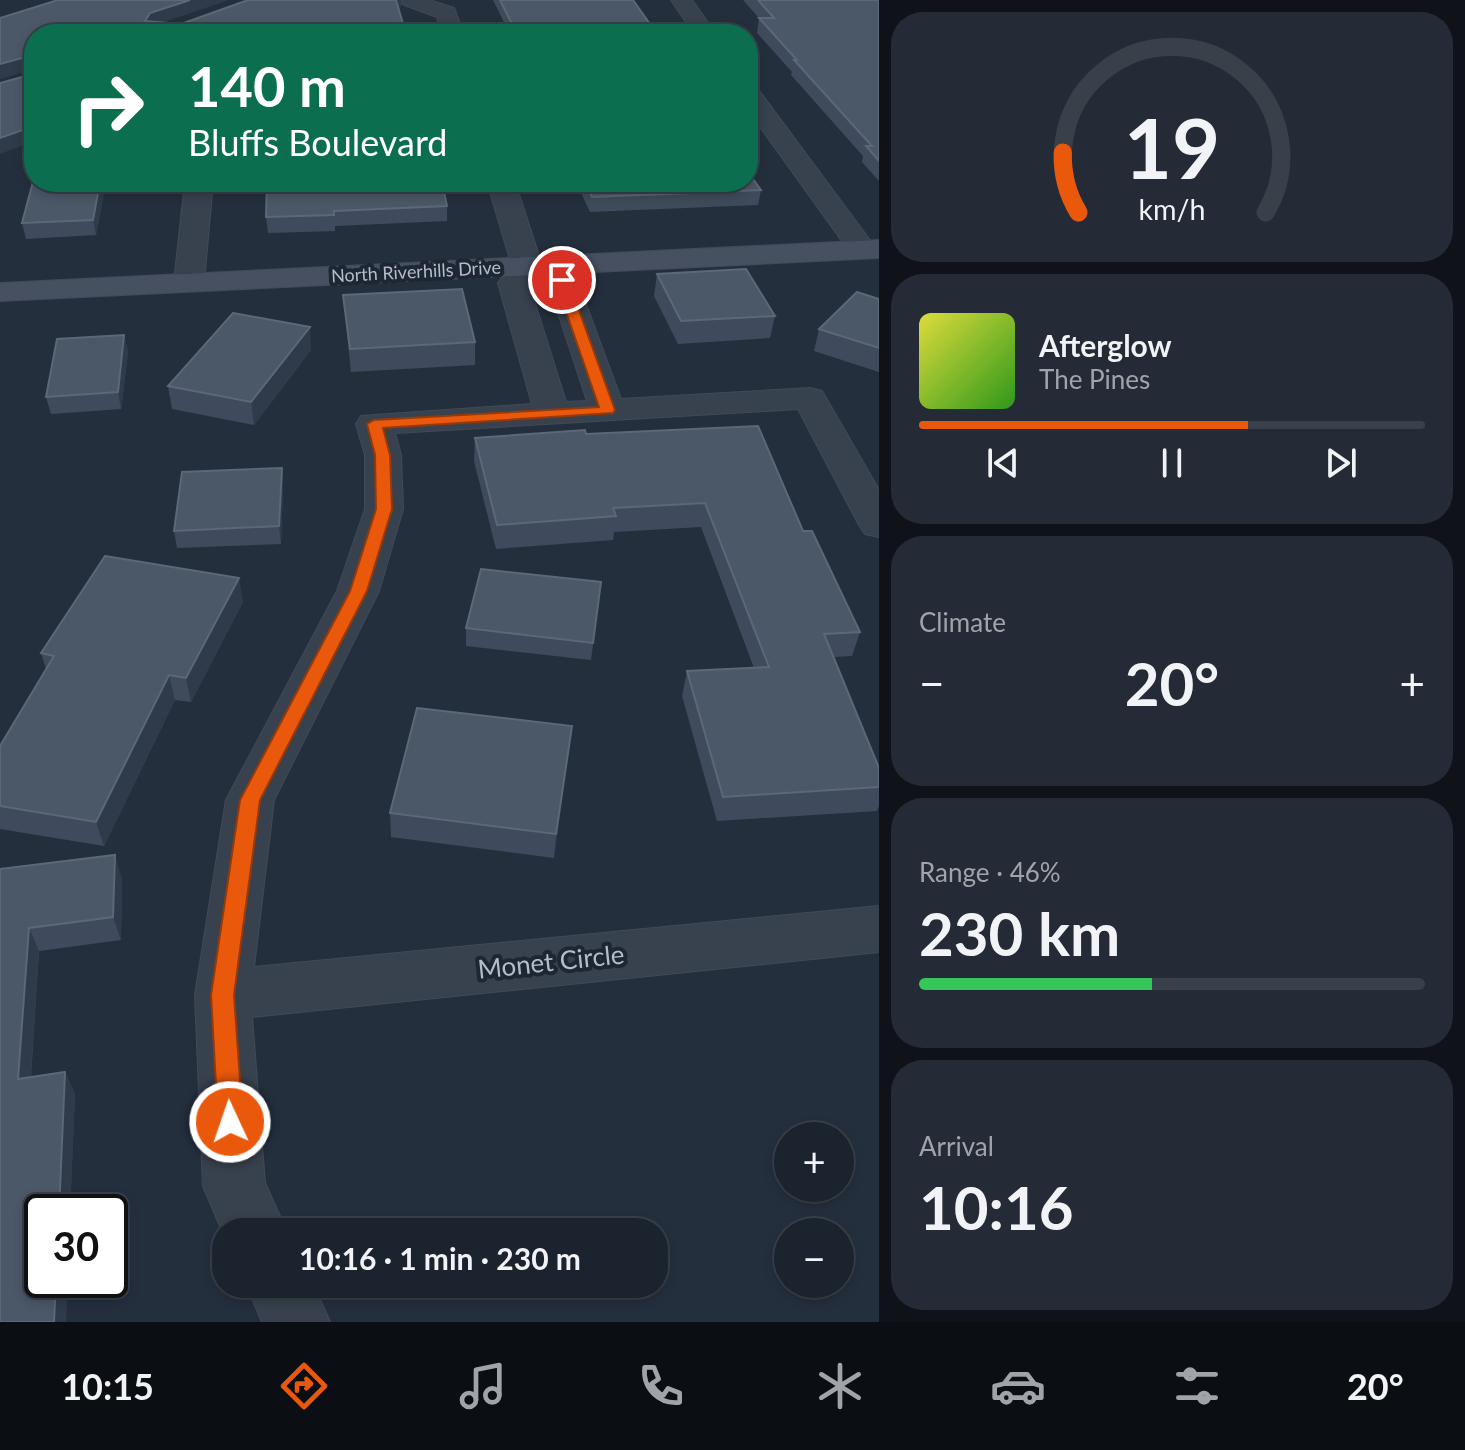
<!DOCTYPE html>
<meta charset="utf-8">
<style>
:root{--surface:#1b232e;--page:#242b36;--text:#f1f3f6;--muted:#a0a4aa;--line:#39404a;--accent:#ea580c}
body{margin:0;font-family:Lato,sans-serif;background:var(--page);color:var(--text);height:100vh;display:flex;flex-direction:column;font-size:30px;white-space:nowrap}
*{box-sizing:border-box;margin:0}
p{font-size:26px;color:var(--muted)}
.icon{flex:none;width:44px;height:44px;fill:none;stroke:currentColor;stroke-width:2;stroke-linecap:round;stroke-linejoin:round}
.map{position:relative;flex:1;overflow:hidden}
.panel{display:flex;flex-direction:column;gap:12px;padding:12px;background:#0f1319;width:586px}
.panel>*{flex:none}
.top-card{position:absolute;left:24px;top:24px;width:734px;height:168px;border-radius:32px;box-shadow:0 4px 12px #0003,0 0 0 2px var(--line);background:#0b6e4f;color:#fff;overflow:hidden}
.fabs{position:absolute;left:774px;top:1122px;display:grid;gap:16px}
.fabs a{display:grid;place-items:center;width:80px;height:80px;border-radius:50%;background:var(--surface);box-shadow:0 4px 12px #0003,0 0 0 2px var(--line);font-size:40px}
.speed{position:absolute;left:24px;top:1194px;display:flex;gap:16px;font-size:40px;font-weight:700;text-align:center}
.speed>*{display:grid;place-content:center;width:104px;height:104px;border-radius:50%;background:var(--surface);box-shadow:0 4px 12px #0003,0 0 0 2px var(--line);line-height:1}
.speed .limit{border:4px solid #111;border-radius:12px;background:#fff;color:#111}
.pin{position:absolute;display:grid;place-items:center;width:68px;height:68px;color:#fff;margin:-34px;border:4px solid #fff;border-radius:50%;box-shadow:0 2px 8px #0007}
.me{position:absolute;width:88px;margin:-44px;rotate:357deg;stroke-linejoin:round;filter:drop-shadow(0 0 6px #0008)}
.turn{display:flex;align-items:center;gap:28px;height:168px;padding:0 32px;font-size:36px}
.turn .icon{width:104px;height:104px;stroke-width:2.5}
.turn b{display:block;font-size:56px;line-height:68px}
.big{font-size:60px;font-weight:700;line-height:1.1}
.panel .widget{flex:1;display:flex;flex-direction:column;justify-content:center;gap:12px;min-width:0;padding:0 28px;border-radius:32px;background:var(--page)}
.panel .dial{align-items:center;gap:0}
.dial svg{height:208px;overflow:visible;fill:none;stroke:var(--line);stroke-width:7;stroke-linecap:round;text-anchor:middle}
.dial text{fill:var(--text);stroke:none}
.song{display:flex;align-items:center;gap:24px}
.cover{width:96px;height:96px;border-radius:12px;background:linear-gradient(135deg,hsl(60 70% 55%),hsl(110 70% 35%))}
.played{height:8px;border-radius:4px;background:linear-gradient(90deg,var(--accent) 65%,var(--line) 65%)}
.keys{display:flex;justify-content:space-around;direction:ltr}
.heat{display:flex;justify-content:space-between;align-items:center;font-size:44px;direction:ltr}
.charge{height:12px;border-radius:6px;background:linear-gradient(90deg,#34c759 46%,var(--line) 0)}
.trip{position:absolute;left:212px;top:1218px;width:456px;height:80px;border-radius:32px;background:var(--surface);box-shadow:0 4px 12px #0003,0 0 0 2px var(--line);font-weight:700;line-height:80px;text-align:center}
.tab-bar{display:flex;height:128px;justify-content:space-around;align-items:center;background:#0b0e12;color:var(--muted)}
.tab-bar .icon{width:56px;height:56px}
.tab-bar .active{color:var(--accent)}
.tab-bar b{font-size:36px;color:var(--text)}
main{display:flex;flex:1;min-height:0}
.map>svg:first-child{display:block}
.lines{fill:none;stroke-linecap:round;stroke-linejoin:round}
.street-casing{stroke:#414a57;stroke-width:2}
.secondary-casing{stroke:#414a57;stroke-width:2}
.street{fill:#38414e;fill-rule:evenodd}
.secondary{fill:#465061;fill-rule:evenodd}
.wall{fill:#3f4b5c}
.shaded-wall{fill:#2f3b4b}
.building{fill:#4b5868;stroke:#5c6777;stroke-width:2}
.route{fill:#ea580c;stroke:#983908;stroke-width:2}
.labels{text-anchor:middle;stroke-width:8;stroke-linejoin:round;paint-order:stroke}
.far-street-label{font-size:18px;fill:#b4bcc9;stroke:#1d2633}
.near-street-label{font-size:26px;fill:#b4bcc9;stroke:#1d2633}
</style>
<main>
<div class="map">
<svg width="879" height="1322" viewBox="0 0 879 1322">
<rect width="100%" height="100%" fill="#242f3e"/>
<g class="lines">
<defs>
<path id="street" d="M 399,0 L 429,0 L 454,8 L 464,34 L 442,34 L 437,17 L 402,4 Z
M 671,0 L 692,0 L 716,34 L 694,34 Z
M 748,86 L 757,88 L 872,243 L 877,249 L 872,255 L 862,258 L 852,255 L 748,110 Z
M 185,182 L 213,182 L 204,282 L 200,289 L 189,291 L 178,289 L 174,282 Z
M 487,182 L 515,182 L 541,262 L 573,273 L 577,280 L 621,399 L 810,388 L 822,391 L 879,490 L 879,537 L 865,534 L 859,525 L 798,409 L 395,433 L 401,455 L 403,509 L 379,591 L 274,800 L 254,967 L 879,906 L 879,952 L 252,1017 L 265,1183 L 287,1232 L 226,1232 L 226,1240 L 203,1186 L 195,995 L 226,800 L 337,591 L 365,509 L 365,455 L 356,424 L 361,416 L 532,404 L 498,283 L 512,266 ZM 533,280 L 549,285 L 587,401 L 566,402 L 529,284 Z
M 246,1284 L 313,1284 L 330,1322 L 262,1322 Z"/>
<path id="secondary" d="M 879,240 L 879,258 L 0,301 L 0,283 Z"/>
</defs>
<use href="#street" class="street-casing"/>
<use href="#secondary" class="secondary-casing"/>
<use href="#street" class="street"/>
<use href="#secondary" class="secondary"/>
</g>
<path class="wall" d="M 493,0 L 633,0 L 657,34 L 510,34 Z
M 743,0 L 879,0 L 879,181 L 862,162 L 863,156 L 791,75 L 792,72 L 757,33 L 759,18 Z
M 106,182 L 96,235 L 26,239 L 22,223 Z
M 267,182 L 447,206 L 447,221 L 335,226 L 335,231 L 268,233 L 266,217 Z
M 576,182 L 748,182 L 761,190 L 758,205 L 590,212 Z
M 657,274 L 775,316 L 770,338 L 678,344 L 654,296 Z
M 343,295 L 475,342 L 475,365 L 351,372 Z
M 879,299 L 879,372 L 814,351 L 819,329 Z
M 124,335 L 128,352 L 121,409 L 51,414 L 46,397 Z
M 311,350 L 254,425 L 172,409 L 168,386 Z
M 586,434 L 803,531 L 860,632 L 852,656 L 834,657 L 879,768 L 879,806 L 877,811 L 717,821 L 682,696 L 687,671 L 754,668 L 701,527 L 614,532 L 613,540 L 496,549 L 474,461 L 475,438 Z
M 282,468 L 283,485 L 281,544 L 177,548 L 174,531 Z
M 601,582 L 591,660 L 466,646 L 466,628 Z
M 243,602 L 191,702 L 175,700 L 104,846 L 0,829 L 0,746 L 46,669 L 41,653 Z
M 572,726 L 554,858 L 391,837 L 390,813 Z
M 0,869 L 122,879 L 121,940 L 39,951 L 31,1077 L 65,1072 L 75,1094 L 70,1212 L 42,1212 L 67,1280 L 66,1322 L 0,1322 Z"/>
<path class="shaded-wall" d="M 190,0 L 229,0 L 152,26 L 145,21 L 150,13 Z
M 395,0 L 401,0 L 401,7 L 395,9 Z
M 33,55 L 34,69 L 0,79 L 0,64 Z
M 34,126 L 34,141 L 0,154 L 0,138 Z
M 100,182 L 106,182 L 96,235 L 93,220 Z
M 310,327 L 311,350 L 254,425 L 251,402 Z
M 124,335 L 128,352 L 121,409 L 118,392 Z
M 282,468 L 283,485 L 281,544 L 279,526 Z
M 239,578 L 243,602 L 191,702 L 186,678 Z
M 169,675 L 175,700 L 104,846 L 96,822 Z
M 572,726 L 569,750 L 554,858 L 556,834 Z
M 115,855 L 122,879 L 121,940 L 113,917 Z
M 29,928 L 39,951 L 29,1101 L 18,1079 Z
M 65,1072 L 75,1094 L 70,1212 L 59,1212 Z
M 56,1280 L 67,1280 L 66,1322 L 54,1322 Z"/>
<path class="building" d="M 58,0 L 190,0 L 150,13 L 145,21 L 181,24 L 248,0 L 396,0 L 406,34 L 34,34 L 34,126 L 0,138 L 0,83 L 33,74 L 33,55 L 0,64 L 0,18 Z
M 500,0 L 633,0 L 657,34 L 517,34 Z
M 758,0 L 879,0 L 879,161 L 866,146 L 872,146 L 794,60 L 797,60 L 759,18 L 774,18 Z
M 748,172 L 761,190 L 592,197 L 585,182 L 748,182 Z
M 34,178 L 34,182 L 100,182 L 93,220 L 22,223 Z
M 267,182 L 442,182 L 447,206 L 334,211 L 334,215 L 266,217 Z
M 746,269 L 775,316 L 681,321 L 657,274 Z
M 462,289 L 475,342 L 350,349 L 343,295 Z
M 857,292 L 879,299 L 879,348 L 819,329 Z
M 233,313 L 310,327 L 251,402 L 168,386 Z
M 124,335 L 118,392 L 46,397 L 57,339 Z
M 758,426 L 803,531 L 812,531 L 860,632 L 824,634 L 879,768 L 879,787 L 723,797 L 687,671 L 769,667 L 705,503 L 613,508 L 616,516 L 497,525 L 475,438 L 585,430 L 586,434 Z
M 282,468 L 279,526 L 174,531 L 182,472 Z
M 105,556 L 239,578 L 186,678 L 169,675 L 96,822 L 0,806 L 0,746 L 54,656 L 41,653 Z
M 481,569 L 601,582 L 593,643 L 466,628 Z
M 417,708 L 572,726 L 556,834 L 390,813 Z
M 115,855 L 113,917 L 29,928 L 18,1079 L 65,1072 L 59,1212 L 42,1212 L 42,1280 L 56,1280 L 54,1322 L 0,1322 L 0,869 Z"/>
<path class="route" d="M 562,276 L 568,280 L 615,410 L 613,413 L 383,428 L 390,455 L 392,509 L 367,591 L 260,800 L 234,995 L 243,1122 L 239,1131 L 230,1134 L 221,1131 L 218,1122 L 211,995 L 240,800 L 350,591 L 376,509 L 375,455 L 367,424 L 374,420 L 599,407 L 555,280 Z"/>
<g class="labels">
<g class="far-street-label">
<text transform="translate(416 272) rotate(-3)" y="6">North Riverhills Drive</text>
</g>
<g class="near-street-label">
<text transform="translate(551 962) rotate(-6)" y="9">Monet Circle</text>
</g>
</g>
</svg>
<div class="fabs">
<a>+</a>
<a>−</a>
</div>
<div class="speed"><div class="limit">30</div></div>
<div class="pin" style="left:562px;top:280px;background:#d93025"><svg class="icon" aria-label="arrive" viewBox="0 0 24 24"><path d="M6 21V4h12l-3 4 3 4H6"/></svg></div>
<svg class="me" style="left:230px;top:1122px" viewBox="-20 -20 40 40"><circle r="17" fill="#ea580c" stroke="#fff" stroke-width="3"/><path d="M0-11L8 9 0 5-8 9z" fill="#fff"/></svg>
<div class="trip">10:16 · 1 min · 230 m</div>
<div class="top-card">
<div class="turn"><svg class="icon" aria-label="right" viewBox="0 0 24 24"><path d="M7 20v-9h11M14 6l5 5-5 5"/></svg><div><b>140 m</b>Bluffs Boulevard</div></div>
</div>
</div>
<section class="panel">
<div class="widget dial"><svg viewBox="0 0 100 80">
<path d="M14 69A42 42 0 1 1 86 69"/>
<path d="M14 69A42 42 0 0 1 8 46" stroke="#ea580c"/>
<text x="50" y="56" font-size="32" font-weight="700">19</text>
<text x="50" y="72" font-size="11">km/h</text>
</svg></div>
<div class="widget">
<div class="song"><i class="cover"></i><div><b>Afterglow</b><p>The Pines</p></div></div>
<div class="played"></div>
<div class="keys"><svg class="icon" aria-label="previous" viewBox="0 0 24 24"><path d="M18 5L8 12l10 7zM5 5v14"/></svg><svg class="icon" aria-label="pause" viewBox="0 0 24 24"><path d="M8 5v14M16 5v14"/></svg><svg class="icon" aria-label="next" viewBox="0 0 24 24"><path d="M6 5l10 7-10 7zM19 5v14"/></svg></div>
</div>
<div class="widget"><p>Climate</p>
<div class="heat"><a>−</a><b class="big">20°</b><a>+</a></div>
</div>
<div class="widget"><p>Range · 46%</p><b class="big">230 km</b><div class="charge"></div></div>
<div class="widget"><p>Arrival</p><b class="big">10:16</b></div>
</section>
</main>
<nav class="tab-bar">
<b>10:15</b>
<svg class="icon active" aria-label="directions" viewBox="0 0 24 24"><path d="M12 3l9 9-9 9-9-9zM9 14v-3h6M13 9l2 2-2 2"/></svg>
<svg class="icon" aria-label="music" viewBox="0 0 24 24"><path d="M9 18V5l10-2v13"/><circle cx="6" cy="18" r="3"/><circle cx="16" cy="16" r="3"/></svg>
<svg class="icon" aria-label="phone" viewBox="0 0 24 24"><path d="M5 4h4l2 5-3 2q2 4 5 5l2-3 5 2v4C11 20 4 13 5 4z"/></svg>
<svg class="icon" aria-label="climate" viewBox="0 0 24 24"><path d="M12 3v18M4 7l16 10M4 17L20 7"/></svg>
<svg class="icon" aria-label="car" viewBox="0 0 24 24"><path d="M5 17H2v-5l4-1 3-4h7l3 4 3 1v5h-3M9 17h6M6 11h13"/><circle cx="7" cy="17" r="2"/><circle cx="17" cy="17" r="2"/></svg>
<svg class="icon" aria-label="filters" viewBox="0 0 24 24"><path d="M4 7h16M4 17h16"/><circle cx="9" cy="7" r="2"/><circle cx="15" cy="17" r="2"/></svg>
<b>20°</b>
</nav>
